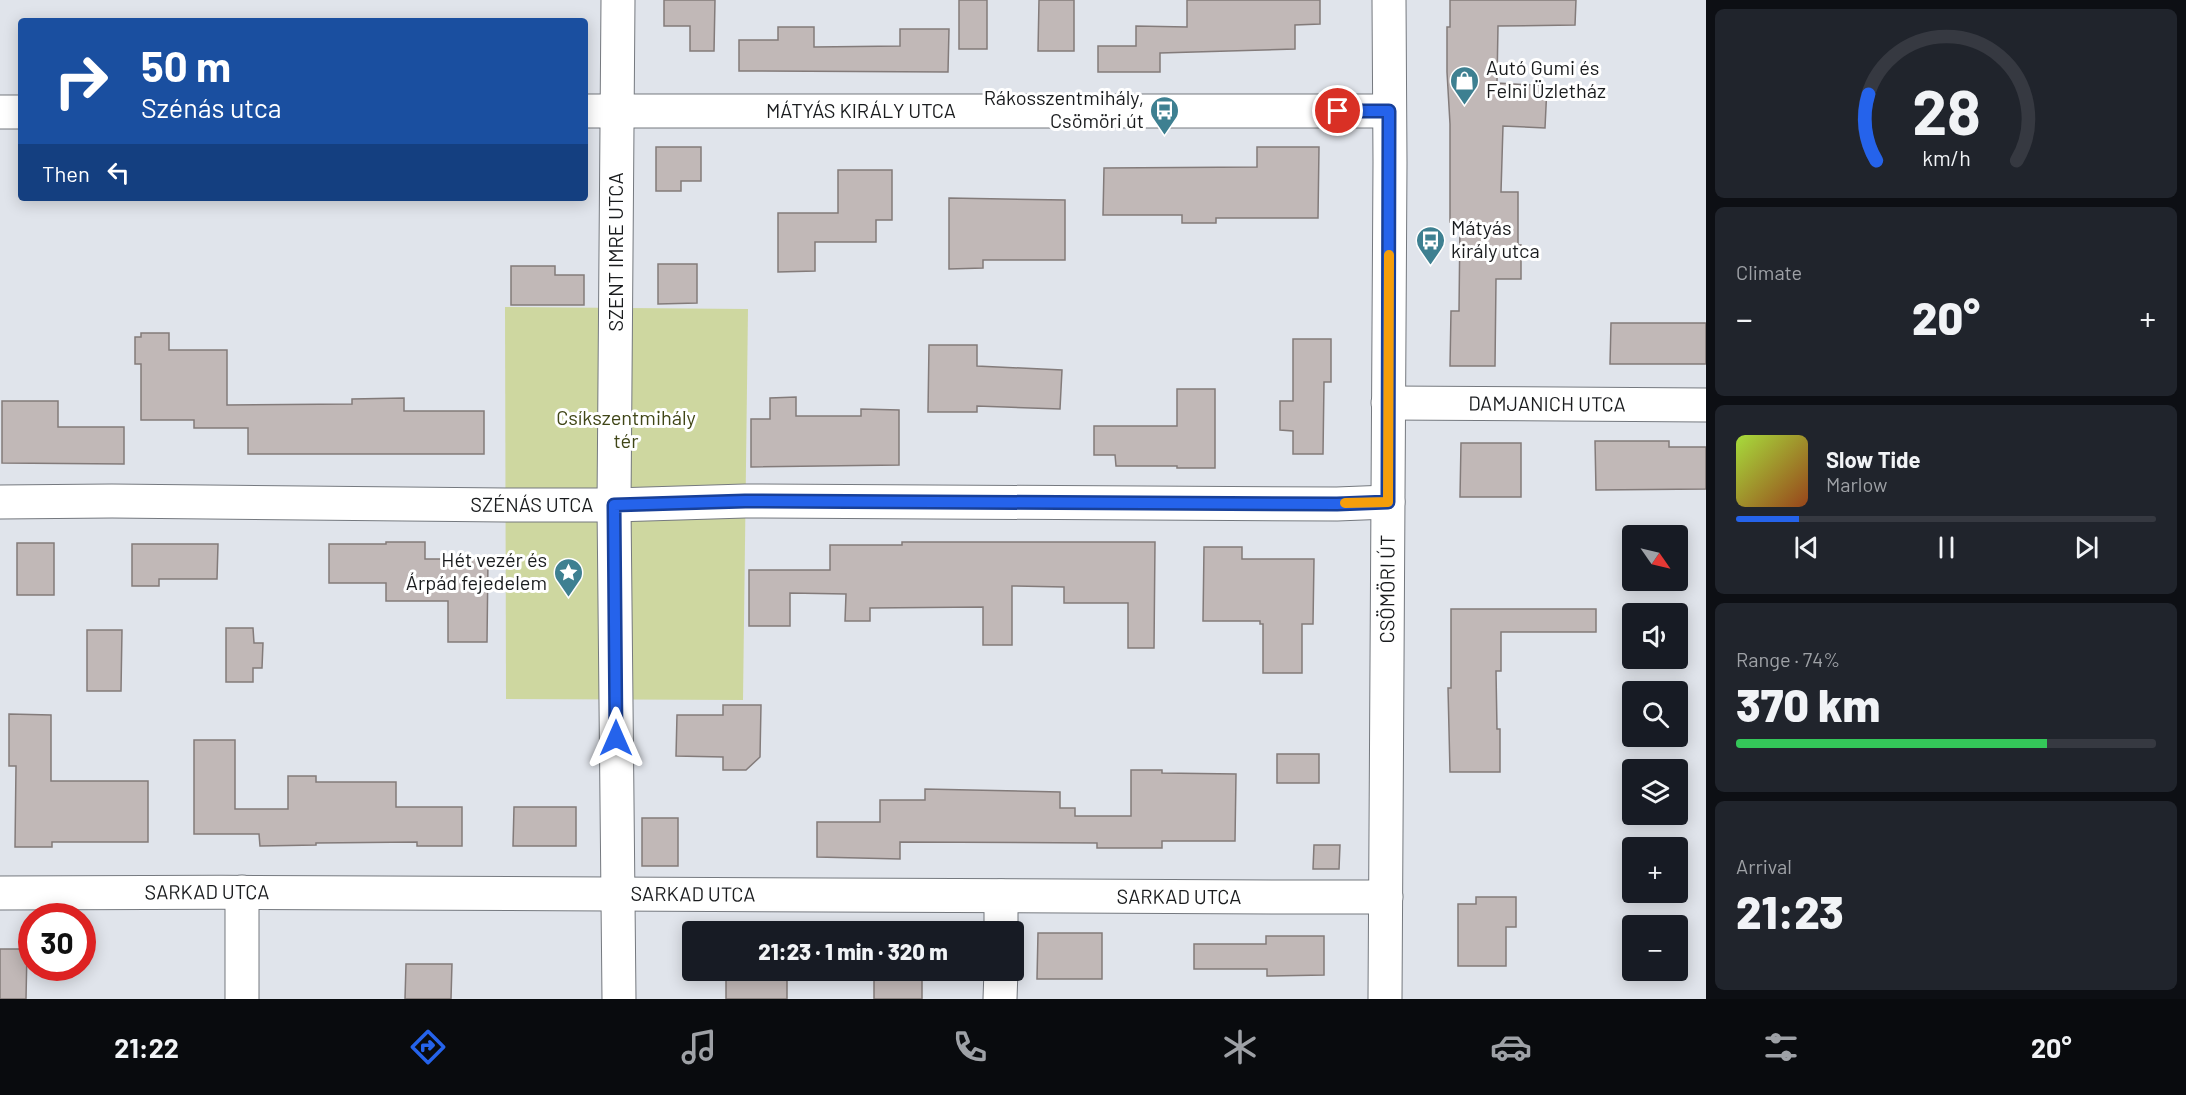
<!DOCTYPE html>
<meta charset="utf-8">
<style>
:root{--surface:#171b24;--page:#20242c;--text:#f1f3f6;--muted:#9ea1a6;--line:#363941;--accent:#2563eb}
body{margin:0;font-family:Barlow,sans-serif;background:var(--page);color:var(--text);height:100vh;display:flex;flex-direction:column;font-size:22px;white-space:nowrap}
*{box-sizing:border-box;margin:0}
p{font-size:20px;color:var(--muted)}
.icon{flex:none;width:33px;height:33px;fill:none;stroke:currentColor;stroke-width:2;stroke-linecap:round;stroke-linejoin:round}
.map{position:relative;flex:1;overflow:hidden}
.details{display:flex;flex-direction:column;gap:9px;padding:9px;background:#0d0f14;width:480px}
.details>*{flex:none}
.hud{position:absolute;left:18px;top:18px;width:570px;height:183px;border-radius:6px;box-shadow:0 3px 15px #0003;background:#1a4fa0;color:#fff;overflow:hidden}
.needle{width:39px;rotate:124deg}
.fabs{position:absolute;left:1622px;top:525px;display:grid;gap:12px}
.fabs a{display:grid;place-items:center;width:66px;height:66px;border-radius:6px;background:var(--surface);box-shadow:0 3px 15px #0003;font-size:30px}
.speed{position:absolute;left:18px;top:903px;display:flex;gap:12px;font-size:30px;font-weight:700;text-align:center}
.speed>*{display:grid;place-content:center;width:78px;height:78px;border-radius:50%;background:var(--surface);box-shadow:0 3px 15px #0003;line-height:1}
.speed .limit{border:9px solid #d22;background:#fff;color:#111}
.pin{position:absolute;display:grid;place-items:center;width:51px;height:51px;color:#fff;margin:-26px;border:3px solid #fff;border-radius:50%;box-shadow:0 2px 6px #0007}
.me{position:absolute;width:66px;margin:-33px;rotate:0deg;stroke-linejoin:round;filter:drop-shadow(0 0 4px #0008)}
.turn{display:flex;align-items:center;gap:21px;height:126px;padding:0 24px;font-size:27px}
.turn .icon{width:78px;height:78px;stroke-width:2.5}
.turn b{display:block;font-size:42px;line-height:51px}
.then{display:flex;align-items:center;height:57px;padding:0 24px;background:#0003;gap:12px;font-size:22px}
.big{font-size:45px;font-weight:800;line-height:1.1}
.details .card{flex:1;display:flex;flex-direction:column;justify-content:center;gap:9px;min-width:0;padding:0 21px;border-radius:9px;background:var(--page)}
.details .dial{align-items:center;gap:0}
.dial svg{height:156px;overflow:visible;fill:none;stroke:var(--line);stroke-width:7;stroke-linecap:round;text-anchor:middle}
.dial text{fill:var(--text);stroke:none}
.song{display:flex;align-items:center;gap:18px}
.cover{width:72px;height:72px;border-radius:9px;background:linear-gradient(135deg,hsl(80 70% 55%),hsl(20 70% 35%))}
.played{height:6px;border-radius:3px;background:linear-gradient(90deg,var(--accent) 15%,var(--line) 15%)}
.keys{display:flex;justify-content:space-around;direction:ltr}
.heat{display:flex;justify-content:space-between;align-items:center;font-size:33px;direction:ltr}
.charge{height:9px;border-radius:4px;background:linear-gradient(90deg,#34c759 74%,var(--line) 0)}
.trip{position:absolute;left:682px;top:921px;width:342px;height:60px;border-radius:6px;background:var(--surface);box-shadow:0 3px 15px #0003;font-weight:800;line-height:60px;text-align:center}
.dock{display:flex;height:96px;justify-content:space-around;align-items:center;background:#090b0e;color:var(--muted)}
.dock .icon{width:42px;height:42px}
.dock .current{color:var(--accent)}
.dock b{font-size:27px;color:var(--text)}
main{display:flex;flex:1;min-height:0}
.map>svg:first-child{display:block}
.green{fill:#ced7a0}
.building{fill:#c1b8b7;stroke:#837b7a;stroke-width:1.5}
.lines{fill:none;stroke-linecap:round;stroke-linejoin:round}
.street-casing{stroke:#75797f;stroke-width:35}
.secondary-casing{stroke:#75797f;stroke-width:35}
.street{stroke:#fff;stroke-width:33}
.secondary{stroke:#fff;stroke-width:33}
.route-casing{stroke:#184099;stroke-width:15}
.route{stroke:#2563eb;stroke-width:10}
.slow{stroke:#f59e0b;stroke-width:10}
.labels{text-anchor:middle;stroke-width:6;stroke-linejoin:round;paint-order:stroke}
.poi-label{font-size:20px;fill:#1a1c1e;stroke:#fff;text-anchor:start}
.street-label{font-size:20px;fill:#1a1c1e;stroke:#fff}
.park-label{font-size:20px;fill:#404617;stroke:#fff}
</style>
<main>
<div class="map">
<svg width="1706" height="999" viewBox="0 0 1706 999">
<rect width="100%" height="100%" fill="#e0e4eb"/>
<path class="green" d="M 505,307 L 748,309 L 743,700 L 506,699 Z"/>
<path class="building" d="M 664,0 L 715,0 L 714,51 L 690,51 L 690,26 L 664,26 Z
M 959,0 L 987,0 L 987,49 L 959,49 Z
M 1039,0 L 1074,0 L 1074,51 L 1038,51 Z
M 1187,0 L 1320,0 L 1320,24 L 1295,25 L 1295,49 L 1160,53 L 1160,72 L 1098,72 L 1098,46 L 1136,46 L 1136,26 L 1187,27 Z
M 1450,0 L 1576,0 L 1575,25 L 1498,26 L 1497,83 L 1547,86 L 1545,128 L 1503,126 L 1501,192 L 1518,192 L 1518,245 L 1521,245 L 1521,279 L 1496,279 L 1495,366 L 1450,366 L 1451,311 L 1459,311 L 1460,222 L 1450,222 L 1450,124 L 1447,72 L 1447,27 L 1450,27 Z
M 778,27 L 814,27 L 814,47 L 900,46 L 900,29 L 949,29 L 948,72 L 739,71 L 739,40 L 778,40 Z
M 656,147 L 701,147 L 701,181 L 681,181 L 681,191 L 656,191 Z
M 1257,147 L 1319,147 L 1318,218 L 1216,218 L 1216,223 L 1182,223 L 1182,215 L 1103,215 L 1104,168 L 1257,167 Z
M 838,170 L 892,170 L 892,220 L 876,220 L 876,242 L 815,242 L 815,271 L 778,272 L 778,213 L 838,213 Z
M 949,198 L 1065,200 L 1065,260 L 983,260 L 983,268 L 949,269 Z
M 658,264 L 697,264 L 697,303 L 658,304 Z
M 511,266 L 555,266 L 555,275 L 584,275 L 584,305 L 511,305 Z
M 1611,323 L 1706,323 L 1706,364 L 1610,364 Z
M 141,333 L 169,333 L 169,350 L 227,350 L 227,405 L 352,404 L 352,399 L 404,398 L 404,411 L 484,411 L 484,454 L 248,454 L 248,428 L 194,428 L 194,420 L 141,420 L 141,364 L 135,364 L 135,337 L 141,337 Z
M 1293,339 L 1331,339 L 1331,382 L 1324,382 L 1323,454 L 1293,454 L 1293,431 L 1280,430 L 1280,401 L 1293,401 Z
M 929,345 L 977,345 L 977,366 L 1062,370 L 1060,409 L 977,406 L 977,412 L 928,412 Z
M 1177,389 L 1215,389 L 1215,468 L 1177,468 L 1177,466 L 1116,466 L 1115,455 L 1094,455 L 1094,426 L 1177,426 Z
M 796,397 L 796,416 L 861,416 L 861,409 L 899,410 L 899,465 L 751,467 L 751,419 L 770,419 L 770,398 Z
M 2,401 L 58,401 L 58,427 L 124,427 L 124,464 L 2,463 Z
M 1595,441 L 1669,441 L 1669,447 L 1706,447 L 1706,489 L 1596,490 Z
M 1461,443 L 1521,443 L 1521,497 L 1460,497 Z
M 386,542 L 425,542 L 425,559 L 488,559 L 487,642 L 448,642 L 448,601 L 386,601 L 386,583 L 329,583 L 329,544 L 386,544 Z
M 902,542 L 1155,542 L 1154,648 L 1128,648 L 1128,603 L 1064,603 L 1064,587 L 1012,586 L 1012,645 L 983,645 L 983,607 L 870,608 L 870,621 L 845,621 L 846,594 L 790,593 L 790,626 L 749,626 L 749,570 L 830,570 L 830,545 L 902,545 Z
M 17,543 L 54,543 L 54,595 L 17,595 Z
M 132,544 L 218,544 L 217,579 L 159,579 L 159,586 L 132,586 Z
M 1204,547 L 1242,547 L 1242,559 L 1314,559 L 1313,624 L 1302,624 L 1302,673 L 1263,673 L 1263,624 L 1260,624 L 1260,621 L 1203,621 Z
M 1451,609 L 1596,609 L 1596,632 L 1501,632 L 1501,671 L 1496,671 L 1497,729 L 1500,729 L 1500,772 L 1450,772 L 1448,688 L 1451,688 Z
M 226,628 L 253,628 L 254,643 L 263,643 L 262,668 L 253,668 L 253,682 L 226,682 Z
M 87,630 L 122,630 L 121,691 L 87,691 Z
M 723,705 L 761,705 L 760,757 L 746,770 L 723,770 L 723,757 L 676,756 L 677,715 L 723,715 Z
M 9,714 L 51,715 L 51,781 L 148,781 L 148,842 L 52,842 L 52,847 L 15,847 L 16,766 L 9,766 Z
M 194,740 L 235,740 L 235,809 L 288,809 L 288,776 L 316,776 L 316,782 L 396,782 L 396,807 L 462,807 L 462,846 L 417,846 L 417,842 L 316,843 L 316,845 L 260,846 L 259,834 L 194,834 Z
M 1277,754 L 1319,754 L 1319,783 L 1277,783 Z
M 1131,770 L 1162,770 L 1162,773 L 1236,774 L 1235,841 L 1162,841 L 1162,848 L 1097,848 L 1097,843 L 900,842 L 900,859 L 817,857 L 817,822 L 880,822 L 880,800 L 925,800 L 925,789 L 1060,792 L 1060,808 L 1075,808 L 1075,816 L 1131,816 Z
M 514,807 L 576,807 L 576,846 L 513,846 Z
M 642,818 L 678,818 L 678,866 L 642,866 Z
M 1314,845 L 1340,845 L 1339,869 L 1313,869 Z
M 1476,897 L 1516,897 L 1516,927 L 1506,927 L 1506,966 L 1458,966 L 1458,904 L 1476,904 Z
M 1038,933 L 1102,933 L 1102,979 L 1037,979 Z
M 1266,936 L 1324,936 L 1324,975 L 1267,976 L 1267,969 L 1194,969 L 1194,944 L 1266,944 Z
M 0,949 L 27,949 L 26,999 L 0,999 Z
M 406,964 L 452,964 L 451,999 L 405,999 Z
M 726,970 L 787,970 L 787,999 L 726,999 Z
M 874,970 L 922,970 L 922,999 L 874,999 Z"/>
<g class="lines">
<defs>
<g id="street">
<path d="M 618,0 L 614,505 L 619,999"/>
<path id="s1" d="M 1388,403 L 1706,405"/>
<path id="s2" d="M 0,502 L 112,501 L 505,505 L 614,505 L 745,501 L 1337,504 L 1388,502"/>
<path id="s3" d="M 0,893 C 462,890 924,898 1386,897"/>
<path d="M 1001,932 L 1001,896"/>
<path d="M 242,999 L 242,892"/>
<path d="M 1000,999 L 1001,970"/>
</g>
<g id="secondary">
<path id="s4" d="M 585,111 L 1389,111"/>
<path d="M 0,112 L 21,112"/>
<path id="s5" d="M 1385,999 L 1390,162 L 1389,0"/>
</g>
</defs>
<use href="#street" class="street-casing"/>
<use href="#secondary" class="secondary-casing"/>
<use href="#street" class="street"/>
<use href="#secondary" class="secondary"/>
</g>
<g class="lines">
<defs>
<path id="route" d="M 616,738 L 614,505 L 745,501 L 1337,504 L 1388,502 L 1389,111 L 1338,111"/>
</defs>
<use href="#route" class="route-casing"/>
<use href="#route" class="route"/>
<path class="slow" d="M 1345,503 L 1388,502 L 1389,255"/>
</g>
<defs>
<symbol id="shop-pin" viewBox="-11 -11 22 30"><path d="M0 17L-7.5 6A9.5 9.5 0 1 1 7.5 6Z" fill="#3e8091" stroke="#fff"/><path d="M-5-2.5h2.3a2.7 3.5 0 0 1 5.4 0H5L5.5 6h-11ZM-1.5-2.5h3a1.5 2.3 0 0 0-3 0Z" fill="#fff"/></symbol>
<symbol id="bus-pin" viewBox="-11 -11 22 30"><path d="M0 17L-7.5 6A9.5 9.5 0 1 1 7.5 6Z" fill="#3e8091" stroke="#fff"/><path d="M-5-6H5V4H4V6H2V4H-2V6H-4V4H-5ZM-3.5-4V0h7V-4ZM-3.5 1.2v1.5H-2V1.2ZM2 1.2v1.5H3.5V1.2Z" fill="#fff"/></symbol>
<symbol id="sight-pin" viewBox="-11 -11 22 30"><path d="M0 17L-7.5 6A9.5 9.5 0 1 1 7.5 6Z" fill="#3e8091" stroke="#fff"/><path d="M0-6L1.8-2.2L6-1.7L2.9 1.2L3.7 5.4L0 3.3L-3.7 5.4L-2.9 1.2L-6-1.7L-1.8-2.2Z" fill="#fff"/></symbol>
</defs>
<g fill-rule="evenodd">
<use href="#shop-pin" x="1448" y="64" width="33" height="45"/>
<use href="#bus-pin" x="1148" y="94" width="33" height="45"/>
<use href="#bus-pin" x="1414" y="224" width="33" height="45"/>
<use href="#sight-pin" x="552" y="556" width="33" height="45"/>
</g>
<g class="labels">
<g class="poi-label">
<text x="1486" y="75">Autó Gumi és<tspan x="1486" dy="23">Felni Üzletház</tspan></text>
<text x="1144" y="105" text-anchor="end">Rákosszentmihály,<tspan x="1144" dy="23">Csömöri út</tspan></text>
<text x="1451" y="235">Mátyás<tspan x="1451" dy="23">király utca</tspan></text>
<text x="547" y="567" text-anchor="end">Hét vezér és<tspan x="547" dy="23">Árpád fejedelem</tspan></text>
</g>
<g class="street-label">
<text dy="7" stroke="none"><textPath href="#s4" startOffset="276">MÁTYÁS KIRÁLY UTCA</textPath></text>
<text transform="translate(616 252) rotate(-90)" y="7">SZENT IMRE UTCA</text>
<text dy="7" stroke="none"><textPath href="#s1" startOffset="159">DAMJANICH UTCA</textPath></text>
<text dy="7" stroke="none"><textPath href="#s2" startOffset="532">SZÉNÁS UTCA</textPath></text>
<text dy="7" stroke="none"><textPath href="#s5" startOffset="410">CSÖMÖRI ÚT</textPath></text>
<text dy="7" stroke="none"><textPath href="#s3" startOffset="207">SARKAD UTCA</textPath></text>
<text dy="7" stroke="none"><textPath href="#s3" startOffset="693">SARKAD UTCA</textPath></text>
<text dy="7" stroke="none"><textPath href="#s3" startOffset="1179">SARKAD UTCA</textPath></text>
</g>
<g class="park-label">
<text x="626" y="425">Csíkszentmihály<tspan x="626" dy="23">tér</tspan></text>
</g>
</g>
</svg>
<div class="fabs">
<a><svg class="needle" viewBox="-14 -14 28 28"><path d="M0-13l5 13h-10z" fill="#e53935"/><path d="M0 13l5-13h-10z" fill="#9ea1a6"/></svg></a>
<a><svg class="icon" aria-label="sound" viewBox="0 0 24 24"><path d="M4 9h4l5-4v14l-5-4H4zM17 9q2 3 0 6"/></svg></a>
<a><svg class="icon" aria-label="search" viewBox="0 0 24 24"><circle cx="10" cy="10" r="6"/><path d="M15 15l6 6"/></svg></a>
<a><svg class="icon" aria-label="layers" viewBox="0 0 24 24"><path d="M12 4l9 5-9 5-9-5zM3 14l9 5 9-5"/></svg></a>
<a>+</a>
<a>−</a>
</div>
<div class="speed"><div class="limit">30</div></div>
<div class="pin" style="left:1338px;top:111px;background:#d93025"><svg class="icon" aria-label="arrive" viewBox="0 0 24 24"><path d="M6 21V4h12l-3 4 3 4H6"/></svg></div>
<svg class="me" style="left:616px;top:738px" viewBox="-20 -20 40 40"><path d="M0-17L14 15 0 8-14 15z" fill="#2563eb" stroke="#fff" stroke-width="4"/></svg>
<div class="trip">21:23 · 1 min · 320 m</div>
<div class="hud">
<div class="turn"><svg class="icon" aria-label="right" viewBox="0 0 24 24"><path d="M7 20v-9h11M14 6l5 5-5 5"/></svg><div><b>50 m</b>Szénás utca</div></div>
<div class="then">Then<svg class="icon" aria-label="left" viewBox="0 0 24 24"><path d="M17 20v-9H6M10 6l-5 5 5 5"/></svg></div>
</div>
</div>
<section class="details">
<div class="card dial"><svg viewBox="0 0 100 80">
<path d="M14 69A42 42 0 1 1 86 69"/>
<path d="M14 69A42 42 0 0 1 10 35" stroke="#2563eb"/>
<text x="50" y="56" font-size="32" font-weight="700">28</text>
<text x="50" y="72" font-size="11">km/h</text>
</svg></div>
<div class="card"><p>Climate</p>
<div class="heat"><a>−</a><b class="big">20°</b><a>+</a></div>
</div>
<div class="card">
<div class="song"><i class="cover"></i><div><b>Slow Tide</b><p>Marlow</p></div></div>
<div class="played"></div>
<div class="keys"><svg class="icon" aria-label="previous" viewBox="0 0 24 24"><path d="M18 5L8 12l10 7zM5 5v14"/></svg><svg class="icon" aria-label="pause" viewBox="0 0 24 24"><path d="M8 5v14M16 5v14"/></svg><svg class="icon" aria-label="next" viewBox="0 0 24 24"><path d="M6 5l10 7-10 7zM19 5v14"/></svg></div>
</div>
<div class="card"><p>Range · 74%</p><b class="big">370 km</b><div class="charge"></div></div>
<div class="card"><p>Arrival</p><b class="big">21:23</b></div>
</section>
</main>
<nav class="dock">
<b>21:22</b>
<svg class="icon current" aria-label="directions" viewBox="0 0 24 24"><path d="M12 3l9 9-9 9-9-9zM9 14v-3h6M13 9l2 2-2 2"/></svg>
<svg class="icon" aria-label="music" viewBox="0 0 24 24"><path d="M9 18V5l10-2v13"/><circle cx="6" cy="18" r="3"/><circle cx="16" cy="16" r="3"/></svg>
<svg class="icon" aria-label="phone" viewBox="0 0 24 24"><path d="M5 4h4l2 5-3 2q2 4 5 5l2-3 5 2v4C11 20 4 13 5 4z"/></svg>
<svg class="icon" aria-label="climate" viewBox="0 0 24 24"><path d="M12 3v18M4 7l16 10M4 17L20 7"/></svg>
<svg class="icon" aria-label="car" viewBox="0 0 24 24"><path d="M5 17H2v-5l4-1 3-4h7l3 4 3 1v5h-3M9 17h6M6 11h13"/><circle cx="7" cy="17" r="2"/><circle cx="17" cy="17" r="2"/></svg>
<svg class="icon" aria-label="filters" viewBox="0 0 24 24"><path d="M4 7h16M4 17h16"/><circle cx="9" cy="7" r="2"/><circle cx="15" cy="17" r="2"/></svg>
<b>20°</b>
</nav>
